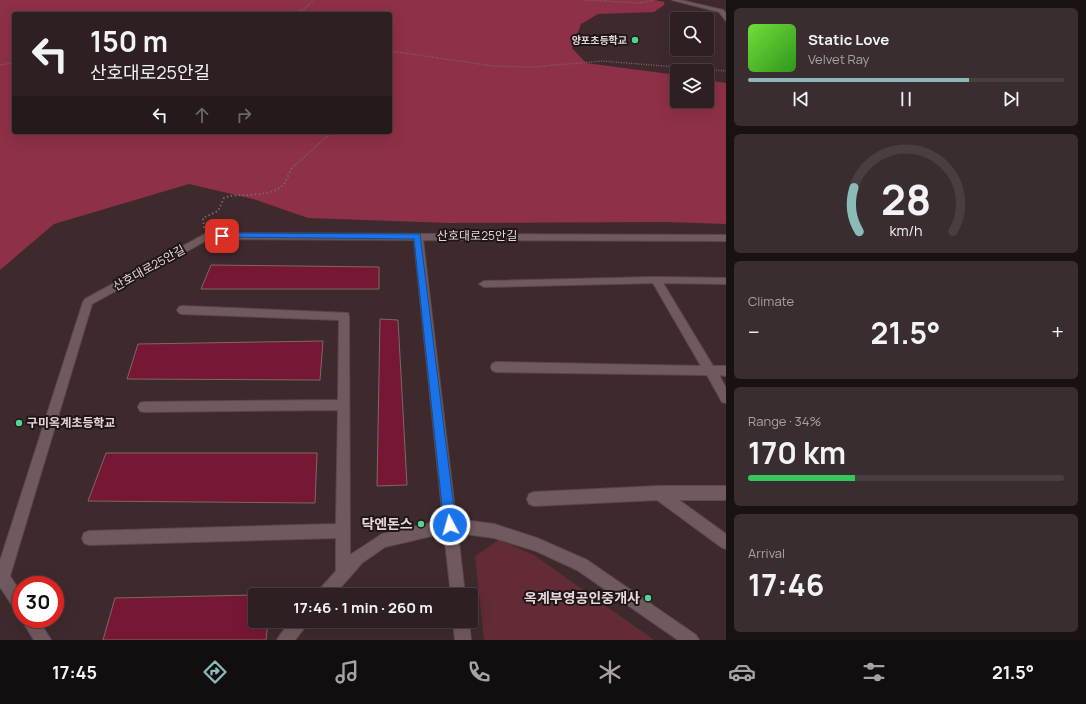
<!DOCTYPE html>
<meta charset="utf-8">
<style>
:root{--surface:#2e2022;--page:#3a2d2f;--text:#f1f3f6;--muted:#a7a3a5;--line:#493e40;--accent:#8bbbb9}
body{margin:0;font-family:Manrope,"Noto Sans KR",sans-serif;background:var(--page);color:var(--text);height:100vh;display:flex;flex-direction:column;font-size:15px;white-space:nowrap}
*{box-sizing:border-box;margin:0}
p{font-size:13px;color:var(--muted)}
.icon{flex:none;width:22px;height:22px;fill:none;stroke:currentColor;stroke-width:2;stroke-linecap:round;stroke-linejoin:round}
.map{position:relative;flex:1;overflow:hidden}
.sheet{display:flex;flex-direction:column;gap:8px;padding:8px;background:#191213;width:360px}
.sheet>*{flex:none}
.banner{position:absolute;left:12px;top:12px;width:380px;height:122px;border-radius:4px;box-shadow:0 4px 16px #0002,0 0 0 1px var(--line);background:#2e2022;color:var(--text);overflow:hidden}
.buttons{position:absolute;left:670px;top:12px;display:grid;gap:8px}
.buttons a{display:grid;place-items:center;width:44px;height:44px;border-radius:4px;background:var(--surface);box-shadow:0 4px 16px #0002,0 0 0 1px var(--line);font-size:20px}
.speed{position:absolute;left:12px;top:576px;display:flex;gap:8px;font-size:20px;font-weight:700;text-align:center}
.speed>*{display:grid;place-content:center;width:52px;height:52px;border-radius:50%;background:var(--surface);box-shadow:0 4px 16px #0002,0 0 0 1px var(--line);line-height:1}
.speed .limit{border:6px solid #d22;background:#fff;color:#111}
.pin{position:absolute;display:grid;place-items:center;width:34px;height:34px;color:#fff;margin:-17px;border-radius:8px;box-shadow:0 2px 6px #0006}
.me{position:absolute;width:44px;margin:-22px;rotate:354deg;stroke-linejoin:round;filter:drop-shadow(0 0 3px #0008)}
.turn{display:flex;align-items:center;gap:14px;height:84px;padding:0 12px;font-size:18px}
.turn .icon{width:52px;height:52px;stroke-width:2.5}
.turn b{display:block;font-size:28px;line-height:34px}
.lanes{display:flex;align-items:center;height:38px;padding:0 12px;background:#0003;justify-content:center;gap:20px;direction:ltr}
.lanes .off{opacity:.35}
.big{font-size:30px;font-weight:700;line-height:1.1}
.sheet .tile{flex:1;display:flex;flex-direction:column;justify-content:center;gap:6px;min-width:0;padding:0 14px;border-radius:6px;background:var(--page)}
.sheet .dial{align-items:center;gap:0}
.dial svg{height:104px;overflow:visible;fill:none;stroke:var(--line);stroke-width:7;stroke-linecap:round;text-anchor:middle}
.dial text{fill:var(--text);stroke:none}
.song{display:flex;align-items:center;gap:12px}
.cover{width:48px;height:48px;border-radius:6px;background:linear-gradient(135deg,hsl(100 70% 55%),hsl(110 70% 35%))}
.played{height:4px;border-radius:2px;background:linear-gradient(90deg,var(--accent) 70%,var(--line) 70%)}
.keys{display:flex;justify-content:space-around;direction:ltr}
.heat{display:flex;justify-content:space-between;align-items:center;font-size:22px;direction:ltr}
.charge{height:6px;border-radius:3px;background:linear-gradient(90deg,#34c759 34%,var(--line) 0)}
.trip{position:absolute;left:248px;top:588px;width:230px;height:40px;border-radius:4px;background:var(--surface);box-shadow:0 4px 16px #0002,0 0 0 1px var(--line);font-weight:700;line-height:40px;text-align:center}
.menu{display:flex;height:64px;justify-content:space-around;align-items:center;background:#120d0e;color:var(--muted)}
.menu .icon{width:28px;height:28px}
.menu .current{color:var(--accent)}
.menu b{font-size:18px;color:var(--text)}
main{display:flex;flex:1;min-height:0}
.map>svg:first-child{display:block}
.green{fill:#632b36}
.forest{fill:#8e3047;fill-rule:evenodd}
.building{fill:#761833;stroke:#7e6669}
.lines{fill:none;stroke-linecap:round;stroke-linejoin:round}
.street-casing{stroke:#5a494c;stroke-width:2}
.path-far1{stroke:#776567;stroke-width:1.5;stroke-dasharray:1 1.5;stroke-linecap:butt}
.path{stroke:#776567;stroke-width:2;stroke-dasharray:1.5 2.5;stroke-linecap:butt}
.street{fill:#715a5d;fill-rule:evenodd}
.route{fill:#1a73e8;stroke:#114b97}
.poi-dot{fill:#53d396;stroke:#1f1617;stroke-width:1.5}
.labels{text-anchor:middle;stroke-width:4;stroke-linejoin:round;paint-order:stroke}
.far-poi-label{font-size:10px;font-weight:bold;fill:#e6d8da;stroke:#1f1617;text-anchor:end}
.street-label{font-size:12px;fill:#e6d8da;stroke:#1f1617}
.poi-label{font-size:12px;font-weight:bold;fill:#e6d8da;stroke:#1f1617;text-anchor:start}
.near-poi-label{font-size:14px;font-weight:bold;fill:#e6d8da;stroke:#1f1617;text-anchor:end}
</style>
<main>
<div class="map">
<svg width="726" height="640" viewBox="0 0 726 640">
<rect width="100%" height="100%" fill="#3e2a2d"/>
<path class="green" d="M 499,540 L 534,555 L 654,640 L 484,640 L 475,556 Z"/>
<path class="forest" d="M 0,0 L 655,0 L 664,2 L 664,5 L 654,12 L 598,14 L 581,24 L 572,48 L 586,63 L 677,75 L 677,101 L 707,101 L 707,80 L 726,83 L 726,224 L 666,222 L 449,223 L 308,218 L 253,199 L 189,184 L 54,224 L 0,270 ZM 14,14 L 390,14 L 390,132 L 14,132 Z"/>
<path class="building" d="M 211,265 L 379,267 L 379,289 L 201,289 Z
M 380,319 L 398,320 L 407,485 L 377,486 Z
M 323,341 L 320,380 L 127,379 L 138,344 Z
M 106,453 L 317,453 L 315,503 L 88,501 Z
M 255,595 L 255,621 L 268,621 L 266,640 L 103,640 L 115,598 Z"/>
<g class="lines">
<defs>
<path id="street" d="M 672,0 L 680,0 L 723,10 L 726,13 L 726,21 L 719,12 Z
M 207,233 L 726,235 L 726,241 L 423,240 L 456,519 L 494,524 L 537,538 L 587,560 L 696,635 L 699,640 L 678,640 L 577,570 L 536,551 L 494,538 L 458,533 L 465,595 L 451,595 L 444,533 L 385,547 L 362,563 L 334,595 L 317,595 L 319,590 L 336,571 L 336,538 L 89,545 L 84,543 L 82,538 L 84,533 L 89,531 L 336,524 L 338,410 L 144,412 L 140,411 L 138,407 L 140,403 L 144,402 L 338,400 L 339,320 L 182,314 L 179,313 L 177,310 L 179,307 L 182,306 L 348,313 L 349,316 L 350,555 L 382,534 L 443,520 L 414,240 L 209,239 L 92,304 L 10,576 L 21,593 L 21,613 L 16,611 L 0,587 L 0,561 L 83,302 L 85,299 Z
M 656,277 L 726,278 L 726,284 L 663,283 L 713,366 L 726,366 L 726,376 L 719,375 L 726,388 L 726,403 L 722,402 L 707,375 L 496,372 L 492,370 L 491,367 L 492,364 L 496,362 L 701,366 L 653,283 L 484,287 L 479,284 L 484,281 Z
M 659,486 L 726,486 L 726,500 L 679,500 L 726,534 L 726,549 L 721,547 L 657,500 L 534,506 L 529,504 L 527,499 L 529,494 L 534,492 Z
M 21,619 L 38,619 L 51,640 L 34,640 Z
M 291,621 L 309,621 L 306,626 L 295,640 L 277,640 L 280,635 Z
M 453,621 L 469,621 L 471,640 L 455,640 Z"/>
</defs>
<use href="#street" class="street-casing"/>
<path class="path-far1" d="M 585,0 L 640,3 L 654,0
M 293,14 L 305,8 L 314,0
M 390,51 L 494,66 L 533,67 L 602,61 L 726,71
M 0,65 L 14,63
M 293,167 L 332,132"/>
<path class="path" d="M 204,228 L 203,218 L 218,211 L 224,198 L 230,196 C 245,194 271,197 283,185 C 288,180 288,171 294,166"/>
<use href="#street" class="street"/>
</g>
<path class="route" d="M 222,233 L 420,234 L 456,525 L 454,529 L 450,531 L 446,529 L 444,525 L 414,239 L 219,237 L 218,236 Z"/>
<g class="poi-dot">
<circle cx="635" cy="40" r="4"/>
<circle cx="19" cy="423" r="4"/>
<circle cx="421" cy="524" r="4"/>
<circle cx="648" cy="598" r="4"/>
</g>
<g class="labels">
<g class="far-poi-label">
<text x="627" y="44">양포초등학교</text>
</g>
<g class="street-label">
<text x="477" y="240">산호대로25안길</text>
<text transform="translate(149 268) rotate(-29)" y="4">산호대로25안길</text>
</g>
<g class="poi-label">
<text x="27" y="427">구미옥계초등학교</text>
</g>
<g class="near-poi-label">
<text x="413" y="529">닥엔돈스</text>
<text x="640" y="603">옥계부영공인중개사</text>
</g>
</g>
</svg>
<div class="buttons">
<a><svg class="icon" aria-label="search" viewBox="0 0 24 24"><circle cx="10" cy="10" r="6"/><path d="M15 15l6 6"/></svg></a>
<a><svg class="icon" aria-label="layers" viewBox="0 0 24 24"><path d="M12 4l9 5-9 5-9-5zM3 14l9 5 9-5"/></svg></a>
</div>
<div class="speed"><div class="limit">30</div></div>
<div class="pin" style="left:222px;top:236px;background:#d93025"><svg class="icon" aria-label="arrive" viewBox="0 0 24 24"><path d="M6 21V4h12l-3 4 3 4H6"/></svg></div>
<svg class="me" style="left:450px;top:525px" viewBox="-20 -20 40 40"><circle r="17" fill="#1a73e8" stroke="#fff" stroke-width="3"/><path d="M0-11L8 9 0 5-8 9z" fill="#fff"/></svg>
<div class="trip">17:46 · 1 min · 260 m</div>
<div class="banner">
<div class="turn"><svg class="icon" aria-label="left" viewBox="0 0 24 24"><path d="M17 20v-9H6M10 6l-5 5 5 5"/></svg><div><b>150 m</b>산호대로25안길</div></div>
<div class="lanes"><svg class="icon" aria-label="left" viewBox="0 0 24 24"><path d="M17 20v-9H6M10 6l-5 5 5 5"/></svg><svg class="icon off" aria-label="ahead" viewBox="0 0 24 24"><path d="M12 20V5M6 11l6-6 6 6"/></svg><svg class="icon off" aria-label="right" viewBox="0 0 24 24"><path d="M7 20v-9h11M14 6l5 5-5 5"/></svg></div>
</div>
</div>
<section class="sheet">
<div class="tile">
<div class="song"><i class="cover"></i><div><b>Static Love</b><p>Velvet Ray</p></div></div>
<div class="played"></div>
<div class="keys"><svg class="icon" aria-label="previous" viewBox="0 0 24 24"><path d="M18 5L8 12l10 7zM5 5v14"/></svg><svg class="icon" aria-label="pause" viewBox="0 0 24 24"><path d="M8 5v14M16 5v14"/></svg><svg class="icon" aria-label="next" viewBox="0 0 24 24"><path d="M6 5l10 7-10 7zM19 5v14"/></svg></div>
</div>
<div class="tile dial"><svg viewBox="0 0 100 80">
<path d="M14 69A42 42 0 1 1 86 69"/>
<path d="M14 69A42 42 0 0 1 10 35" stroke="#8bbbb9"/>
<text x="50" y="56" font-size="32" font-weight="700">28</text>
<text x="50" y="72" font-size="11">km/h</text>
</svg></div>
<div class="tile"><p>Climate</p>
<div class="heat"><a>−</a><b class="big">21.5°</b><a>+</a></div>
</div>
<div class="tile"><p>Range · 34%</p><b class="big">170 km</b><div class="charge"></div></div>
<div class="tile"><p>Arrival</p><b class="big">17:46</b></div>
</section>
</main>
<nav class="menu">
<b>17:45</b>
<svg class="icon current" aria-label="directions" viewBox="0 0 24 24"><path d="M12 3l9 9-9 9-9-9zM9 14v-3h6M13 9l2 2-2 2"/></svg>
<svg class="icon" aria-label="music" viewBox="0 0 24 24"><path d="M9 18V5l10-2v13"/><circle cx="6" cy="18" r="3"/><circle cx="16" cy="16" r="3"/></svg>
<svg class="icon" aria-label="phone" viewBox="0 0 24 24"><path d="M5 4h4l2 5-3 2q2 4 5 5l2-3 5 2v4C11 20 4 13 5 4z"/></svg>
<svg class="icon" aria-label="climate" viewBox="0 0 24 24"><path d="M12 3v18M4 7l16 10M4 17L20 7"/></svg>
<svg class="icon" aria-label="car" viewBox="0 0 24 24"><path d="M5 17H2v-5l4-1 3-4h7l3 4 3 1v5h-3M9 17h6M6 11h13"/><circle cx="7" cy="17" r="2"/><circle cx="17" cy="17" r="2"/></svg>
<svg class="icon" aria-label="filters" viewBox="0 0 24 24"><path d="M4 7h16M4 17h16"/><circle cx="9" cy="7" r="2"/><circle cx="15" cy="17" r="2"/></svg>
<b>21.5°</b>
</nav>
